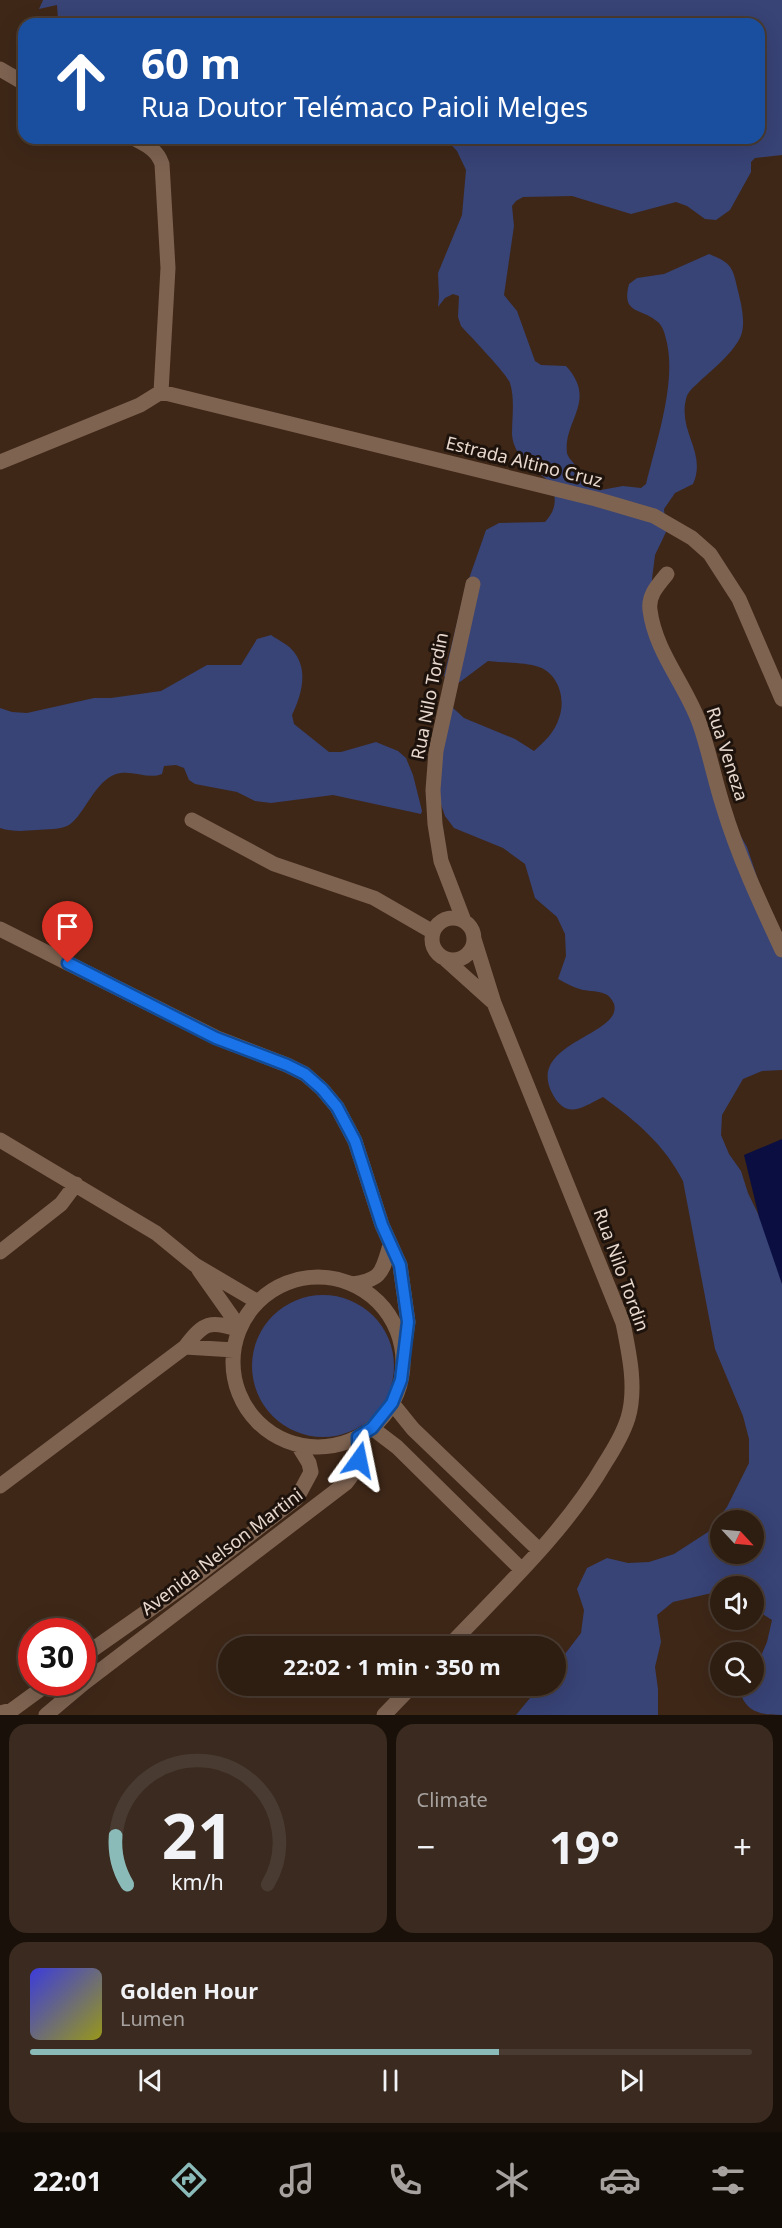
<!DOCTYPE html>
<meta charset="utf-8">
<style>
:root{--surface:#2e1d11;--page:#3a2a1f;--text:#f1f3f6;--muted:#a7a29f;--line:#493b31;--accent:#8bbbb9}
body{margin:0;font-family:"Noto Sans",sans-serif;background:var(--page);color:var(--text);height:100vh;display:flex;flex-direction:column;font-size:22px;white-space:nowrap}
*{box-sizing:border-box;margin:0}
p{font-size:20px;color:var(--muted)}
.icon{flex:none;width:33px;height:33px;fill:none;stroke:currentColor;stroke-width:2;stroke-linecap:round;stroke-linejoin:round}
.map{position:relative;height:1715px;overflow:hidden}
.sheet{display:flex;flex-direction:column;gap:9px;padding:9px;background:#191009;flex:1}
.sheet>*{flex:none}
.hud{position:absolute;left:18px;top:18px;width:747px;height:126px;border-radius:18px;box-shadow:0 6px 24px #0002,0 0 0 2px var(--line);background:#1a4fa0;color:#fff;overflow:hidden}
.needle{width:39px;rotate:116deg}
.buttons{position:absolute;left:710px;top:1510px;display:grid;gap:12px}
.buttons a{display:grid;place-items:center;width:54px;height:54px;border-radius:50%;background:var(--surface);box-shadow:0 6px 24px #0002,0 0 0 2px var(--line);font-size:30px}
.speed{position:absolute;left:18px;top:1618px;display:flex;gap:12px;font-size:30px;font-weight:700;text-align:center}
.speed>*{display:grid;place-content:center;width:78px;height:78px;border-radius:50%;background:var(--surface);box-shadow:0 6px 24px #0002,0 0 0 2px var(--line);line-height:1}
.speed .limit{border:9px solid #d22;background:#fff;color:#111}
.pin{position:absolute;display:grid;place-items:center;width:51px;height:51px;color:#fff;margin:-62px -26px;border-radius:50% 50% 50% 0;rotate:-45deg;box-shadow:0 0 6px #0007}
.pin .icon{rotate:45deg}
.me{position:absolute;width:66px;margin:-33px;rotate:12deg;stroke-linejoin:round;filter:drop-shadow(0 0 4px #0008)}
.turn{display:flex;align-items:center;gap:21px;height:126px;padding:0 24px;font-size:27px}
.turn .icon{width:78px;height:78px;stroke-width:2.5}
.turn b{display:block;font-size:42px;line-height:51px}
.big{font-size:45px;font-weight:700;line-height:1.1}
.sheet .tile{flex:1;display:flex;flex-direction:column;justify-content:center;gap:9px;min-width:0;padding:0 21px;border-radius:18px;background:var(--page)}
.sheet .dial{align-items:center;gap:0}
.dial svg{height:156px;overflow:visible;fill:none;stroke:var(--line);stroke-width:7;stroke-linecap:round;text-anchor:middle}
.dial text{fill:var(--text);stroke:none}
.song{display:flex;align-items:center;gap:18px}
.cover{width:72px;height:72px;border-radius:9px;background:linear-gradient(135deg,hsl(240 70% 55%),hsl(60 70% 35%))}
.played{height:6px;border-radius:3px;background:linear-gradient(90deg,var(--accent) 65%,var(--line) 65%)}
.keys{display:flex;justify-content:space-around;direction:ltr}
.heat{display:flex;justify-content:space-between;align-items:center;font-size:33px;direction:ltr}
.sheet .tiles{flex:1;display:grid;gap:9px;grid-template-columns:1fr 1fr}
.tile:last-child{grid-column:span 2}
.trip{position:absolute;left:218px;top:1636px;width:348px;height:60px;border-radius:30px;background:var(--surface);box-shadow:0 6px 24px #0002,0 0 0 2px var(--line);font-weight:700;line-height:60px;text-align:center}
.dock{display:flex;height:96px;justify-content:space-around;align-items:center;background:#120c07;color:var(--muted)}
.dock .icon{width:42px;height:42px}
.dock .active{color:var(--accent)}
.dock b{font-size:27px;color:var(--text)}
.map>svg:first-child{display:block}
.green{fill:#384376;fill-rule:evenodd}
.water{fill:#0b0e40}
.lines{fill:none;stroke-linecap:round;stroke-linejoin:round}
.street{stroke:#7e6351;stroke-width:15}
.route-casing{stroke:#114b97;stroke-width:15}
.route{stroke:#1a73e8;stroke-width:10}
.labels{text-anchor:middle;stroke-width:6;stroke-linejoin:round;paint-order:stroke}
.street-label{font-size:18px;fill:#e8d8ce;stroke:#1d130c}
</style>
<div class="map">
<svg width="782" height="1715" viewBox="0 0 782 1715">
<rect width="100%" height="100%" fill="#3e2717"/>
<path class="green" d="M 43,0 L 782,0 L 782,155 L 755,158 L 751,162 L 751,172 L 730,210 L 716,220 L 705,219 L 687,206 L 676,202 L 631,214 L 572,196 L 523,197 L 516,201 L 512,206 L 514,226 L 504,295 L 517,311 L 535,361 L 541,365 L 566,366 C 598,401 563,420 567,453 C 568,461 594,482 601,490 L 623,486 L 641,488 L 646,484 C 656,442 676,385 667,343 C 665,335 664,328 658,322 C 641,307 621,315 629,284 L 637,278 L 664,274 L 709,254 C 732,263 733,268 738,291 C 741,303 745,320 742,332 C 739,348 712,370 700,381 C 695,386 687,392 686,399 C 678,433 707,452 693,484 L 675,493 L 664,509 L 666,532 L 655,555 L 652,579 L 653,612 L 724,807 L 747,847 L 782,952 L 782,1070 L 762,1071 L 743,1079 L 722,1115 L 721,1135 L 729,1154 L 741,1171 L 748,1193 L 772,1243 L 782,1283 L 782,1715 C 766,1715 749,1714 742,1697 L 748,1686 L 753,1686 L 753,1675 L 767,1642 L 772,1620 L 753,1608 L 753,1587 L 720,1587 L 720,1595 L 712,1593 L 673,1602 L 657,1615 L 661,1642 L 655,1667 L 658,1689 L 658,1715 L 516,1715 L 540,1686 L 555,1686 L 555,1667 L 581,1633 L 584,1610 L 577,1589 L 587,1568 L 607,1558 L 628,1563 L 649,1562 L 674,1554 L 708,1532 L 727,1507 L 749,1463 L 749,1439 L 743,1416 L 715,1349 L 683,1181 C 663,1143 637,1122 603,1097 C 580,1109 565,1120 551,1091 C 529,1042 623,1035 614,1004 C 613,1001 609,995 605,994 C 599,991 590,991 583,990 C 574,988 566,983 558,979 L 566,956 L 565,934 L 557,917 L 535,898 L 525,864 L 503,848 L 454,828 L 445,816 L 437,793 L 431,766 L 452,707 L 464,718 L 515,739 L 534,751 C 544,742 555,732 559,718 C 566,700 559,674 539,667 C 525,662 504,663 488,661 L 460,682 L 450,681 L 444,676 L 465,590 L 486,530 L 499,523 L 545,522 C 557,509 556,499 552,483 C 536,471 513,457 512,434 C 512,417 515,399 510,383 C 507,374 470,336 461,326 L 458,317 L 459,296 L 453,294 L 445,298 L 438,307 L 439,297 L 438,273 L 462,215 L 466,170 L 457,151 L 445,138 L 759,138 L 759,24 L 55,24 L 58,20 L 57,5 L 39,9 ZM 720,1521 L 753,1521 L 753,1554 L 720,1554 Z
M 271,635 C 278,640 289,645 294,652 C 309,671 301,696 292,715 L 294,724 L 329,752 L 341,752 L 376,742 L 398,751 L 406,758 L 413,775 L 422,811 L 421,814 L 333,795 L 271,803 L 255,801 L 237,792 L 195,784 L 189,780 L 184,768 L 176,765 L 164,766 L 162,774 C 148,780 132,769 116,774 C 94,782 85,814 69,825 C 61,830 46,829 37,830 C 23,831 13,832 0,828 L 0,708 L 12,712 L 27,713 L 94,698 L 111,698 L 161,691 L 207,665 L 241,665 L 257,639 Z
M252 1366a71 71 0 1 1 142 0a71 71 0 1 1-142 0Z"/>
<path class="water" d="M 782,1139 L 782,1284 L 759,1217 L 744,1155 Z"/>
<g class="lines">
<path class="street" d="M 0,69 L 24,83
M 133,138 C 146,145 157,149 162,164 L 168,268 L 161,392
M 161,392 L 596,499 L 654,516 L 692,538 L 710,554 L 739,599 L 782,699
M 0,462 L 140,405 L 161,392
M 667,574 C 658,585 648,595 650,610 C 655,651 685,684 699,722 C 709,750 714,778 723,806 C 738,856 760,903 782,950
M 192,820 L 274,864 L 374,898 L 433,932
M432 939a21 21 0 1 1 42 0a21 21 0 1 1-42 0Z
M 464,921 L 441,861 L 435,824 L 433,790 L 436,751 L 473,584
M 0,929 L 217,1038 L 287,1065 L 305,1074 L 322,1089 L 337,1107 L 355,1141 L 382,1225 L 400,1265 L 408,1322 L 403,1355
M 444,958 L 494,1003 L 474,939
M 0,1140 L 156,1233 L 195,1265 L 258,1302
M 0,1252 L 61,1204 L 76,1184
M 199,1270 L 240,1328
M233 1362a85 85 0 1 1 170 0a85 85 0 1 1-170 0Z
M 352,1284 C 382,1280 382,1272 390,1245
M 185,1347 L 234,1350
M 392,1403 L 413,1429 L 539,1550
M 372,1428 L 397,1447 L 522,1570
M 0,1486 L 185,1347 C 204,1322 210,1320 239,1330
M 448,1647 C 503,1589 565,1532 605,1463 C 614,1449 623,1434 628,1418 C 637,1388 629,1353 623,1323 L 494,1003
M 82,1657 L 186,1584 L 297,1498 L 311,1472 L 309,1463 L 298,1445
M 0,1713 L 12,1710 L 49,1683
M 46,1715 L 84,1683 L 346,1483 C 359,1468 359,1456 358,1437
M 384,1715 L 412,1686"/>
</g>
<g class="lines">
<defs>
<path id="route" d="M 68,963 L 216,1038 L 287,1065 L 305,1074 L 322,1089 L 337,1107 L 355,1141 L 382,1225 L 400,1265 L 408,1322 L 401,1380 L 392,1403 L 372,1428 L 358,1437 L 359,1460"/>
</defs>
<use href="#route" class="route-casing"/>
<use href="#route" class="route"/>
</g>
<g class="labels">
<g class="street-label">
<text transform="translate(524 462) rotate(14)" y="6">Estrada Altino Cruz</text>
<text transform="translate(430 696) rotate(-79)" y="6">Rua Nilo Tordin</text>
<text transform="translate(727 754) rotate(72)" y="6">Rua Veneza</text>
<text transform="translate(621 1270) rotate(70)" y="6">Rua Nilo Tordin</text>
<text transform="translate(222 1552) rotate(-37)" y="6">Avenida Nelson Martini</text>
</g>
</g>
</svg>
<div class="buttons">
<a><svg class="needle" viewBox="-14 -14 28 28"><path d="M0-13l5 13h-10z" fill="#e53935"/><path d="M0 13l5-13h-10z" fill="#a7a29f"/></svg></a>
<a><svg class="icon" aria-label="sound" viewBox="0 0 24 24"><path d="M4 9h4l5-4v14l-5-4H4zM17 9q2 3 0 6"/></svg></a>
<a><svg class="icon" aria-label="search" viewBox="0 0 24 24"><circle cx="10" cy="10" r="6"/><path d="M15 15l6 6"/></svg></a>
</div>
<div class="speed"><div class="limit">30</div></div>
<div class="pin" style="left:68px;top:963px;background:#d93025"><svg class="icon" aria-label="arrive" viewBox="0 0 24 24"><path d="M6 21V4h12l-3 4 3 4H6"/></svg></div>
<svg class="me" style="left:359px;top:1460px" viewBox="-20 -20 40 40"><path d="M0-17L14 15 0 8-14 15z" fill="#1a73e8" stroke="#fff" stroke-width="4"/></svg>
<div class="trip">22:02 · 1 min · 350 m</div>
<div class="hud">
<div class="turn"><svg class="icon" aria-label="ahead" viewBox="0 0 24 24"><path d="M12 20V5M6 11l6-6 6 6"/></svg><div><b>60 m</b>Rua Doutor Telémaco Paioli Melges</div></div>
</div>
</div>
<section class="sheet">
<div class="tiles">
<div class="tile dial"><svg viewBox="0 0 100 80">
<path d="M14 69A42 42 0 1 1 86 69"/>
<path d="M14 69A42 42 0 0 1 8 44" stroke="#8bbbb9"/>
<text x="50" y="56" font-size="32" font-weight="700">21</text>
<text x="50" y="72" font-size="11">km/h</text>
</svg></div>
<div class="tile"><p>Climate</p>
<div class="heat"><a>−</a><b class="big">19°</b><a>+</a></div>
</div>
<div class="tile">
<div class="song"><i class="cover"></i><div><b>Golden Hour</b><p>Lumen</p></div></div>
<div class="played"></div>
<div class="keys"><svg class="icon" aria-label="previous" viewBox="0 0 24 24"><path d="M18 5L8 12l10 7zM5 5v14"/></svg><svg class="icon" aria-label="pause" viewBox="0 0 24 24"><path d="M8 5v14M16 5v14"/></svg><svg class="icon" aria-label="next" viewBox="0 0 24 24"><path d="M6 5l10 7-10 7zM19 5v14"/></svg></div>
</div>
</div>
</section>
<nav class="dock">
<b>22:01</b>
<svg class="icon active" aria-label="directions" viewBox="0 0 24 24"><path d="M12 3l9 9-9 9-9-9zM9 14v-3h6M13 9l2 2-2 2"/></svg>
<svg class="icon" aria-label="music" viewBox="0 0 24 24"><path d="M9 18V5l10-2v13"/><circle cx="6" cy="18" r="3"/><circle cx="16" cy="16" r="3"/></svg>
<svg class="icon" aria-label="phone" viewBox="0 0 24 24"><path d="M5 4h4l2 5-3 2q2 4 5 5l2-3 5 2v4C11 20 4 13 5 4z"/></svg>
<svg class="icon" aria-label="climate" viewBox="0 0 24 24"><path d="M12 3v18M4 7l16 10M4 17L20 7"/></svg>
<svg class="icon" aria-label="car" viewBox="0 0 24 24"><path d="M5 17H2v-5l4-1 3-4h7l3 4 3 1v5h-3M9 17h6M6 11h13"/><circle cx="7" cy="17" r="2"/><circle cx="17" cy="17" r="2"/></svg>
<svg class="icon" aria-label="filters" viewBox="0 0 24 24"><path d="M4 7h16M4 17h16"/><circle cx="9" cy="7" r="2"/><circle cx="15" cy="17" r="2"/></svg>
</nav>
